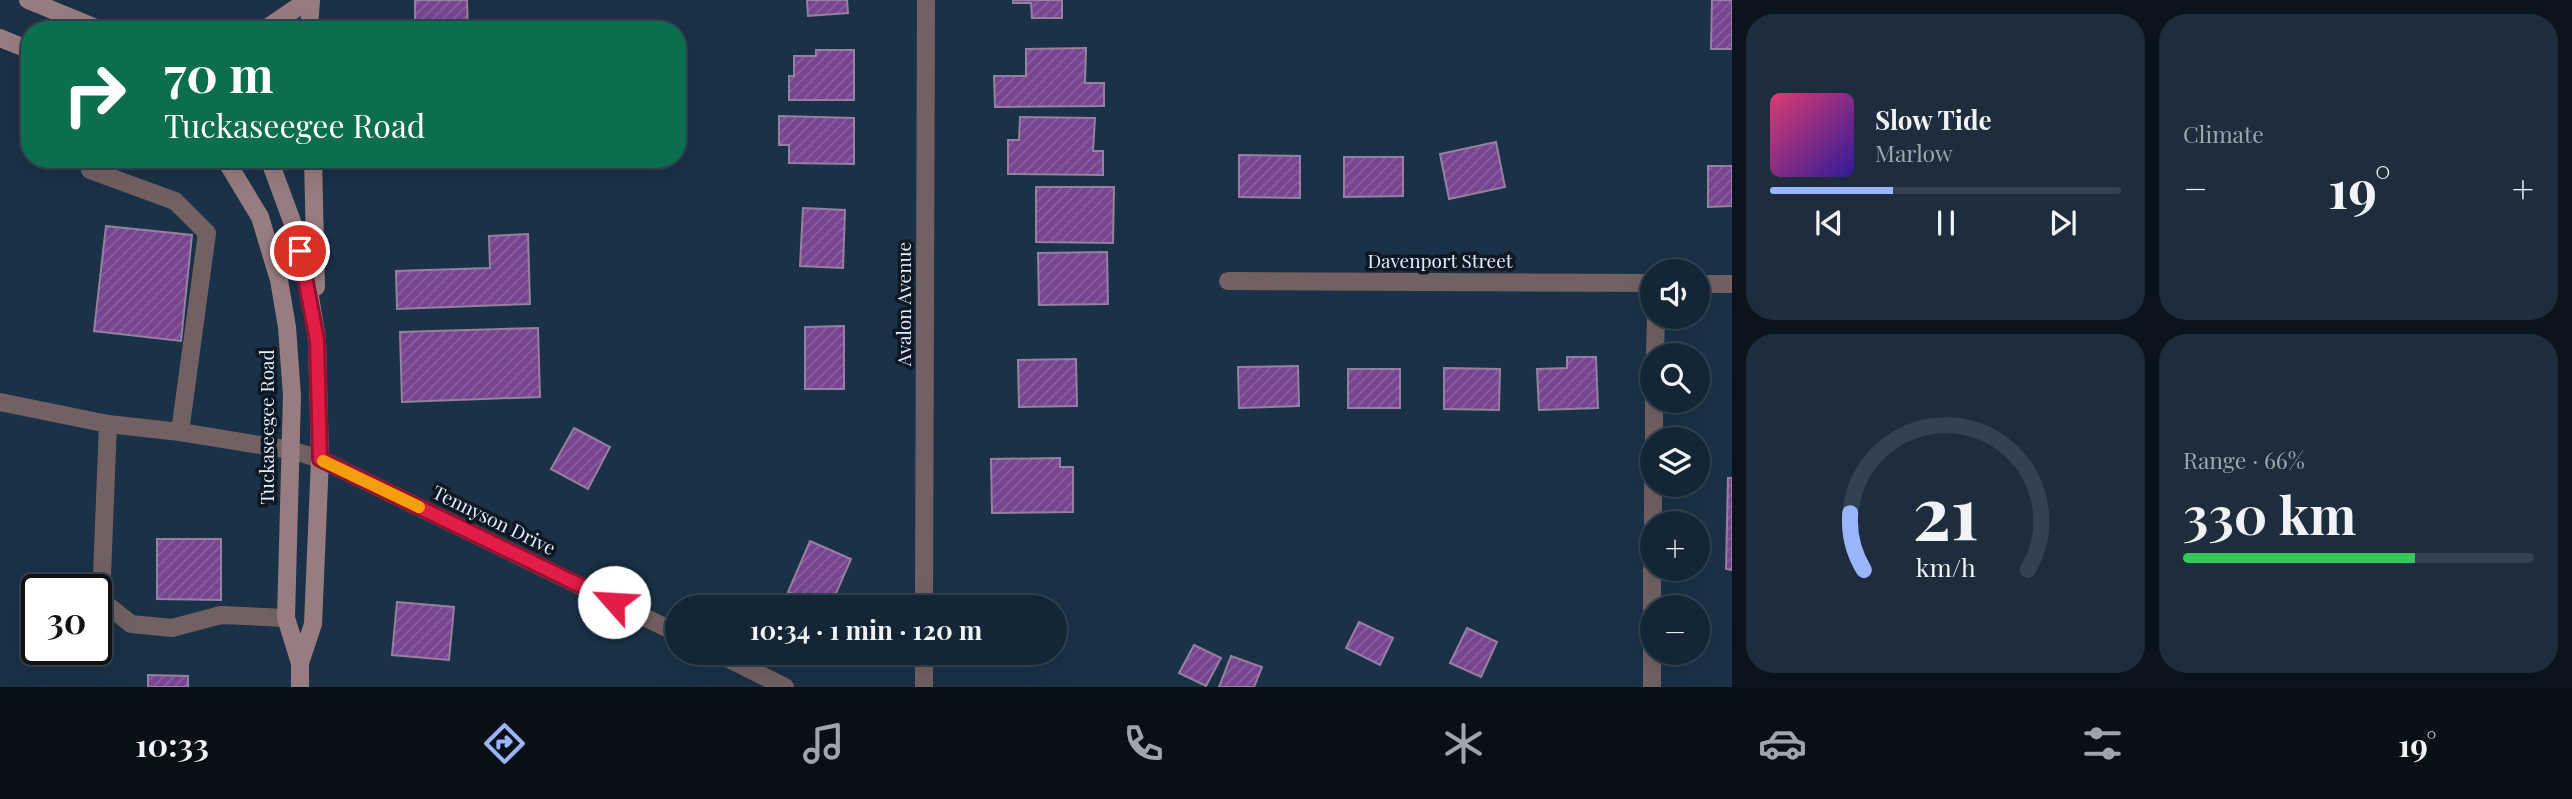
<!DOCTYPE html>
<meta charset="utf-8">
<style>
:root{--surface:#142535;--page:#1d2d3d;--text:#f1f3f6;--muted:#9da5ad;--line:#334250;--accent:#9ab5fd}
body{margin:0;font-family:"Playfair Display",serif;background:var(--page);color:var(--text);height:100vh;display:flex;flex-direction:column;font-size:26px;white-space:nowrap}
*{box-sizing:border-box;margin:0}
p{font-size:23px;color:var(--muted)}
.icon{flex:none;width:38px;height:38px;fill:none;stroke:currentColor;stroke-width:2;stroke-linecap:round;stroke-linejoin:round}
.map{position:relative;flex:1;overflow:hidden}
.drawer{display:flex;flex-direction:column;gap:14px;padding:14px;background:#0b141d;width:840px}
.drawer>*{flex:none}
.hud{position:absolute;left:21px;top:21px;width:665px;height:147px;border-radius:28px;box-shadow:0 7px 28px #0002,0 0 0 2px var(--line);background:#0b6e4f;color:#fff;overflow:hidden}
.buttons{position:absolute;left:1640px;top:259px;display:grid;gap:14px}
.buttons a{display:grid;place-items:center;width:70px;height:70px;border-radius:50%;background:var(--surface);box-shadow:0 7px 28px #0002,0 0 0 2px var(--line);font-size:35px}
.speed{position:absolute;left:21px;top:574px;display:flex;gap:14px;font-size:35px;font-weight:700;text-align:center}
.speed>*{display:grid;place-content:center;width:91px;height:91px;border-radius:50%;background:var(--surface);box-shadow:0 7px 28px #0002,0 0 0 2px var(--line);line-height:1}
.speed .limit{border:4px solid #111;border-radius:10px;background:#fff;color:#111}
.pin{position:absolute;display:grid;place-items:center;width:60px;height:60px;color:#fff;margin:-30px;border:4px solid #fff;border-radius:50%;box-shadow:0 2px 7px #0007}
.me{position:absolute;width:77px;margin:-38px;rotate:296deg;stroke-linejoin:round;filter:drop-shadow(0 0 5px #0008)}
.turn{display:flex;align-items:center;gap:24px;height:147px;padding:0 28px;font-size:32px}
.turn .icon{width:91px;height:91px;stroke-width:2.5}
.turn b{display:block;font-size:49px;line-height:60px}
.big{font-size:52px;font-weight:700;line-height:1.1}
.drawer .card{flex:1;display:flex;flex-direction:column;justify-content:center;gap:10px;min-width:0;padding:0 24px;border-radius:28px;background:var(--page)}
.drawer .dial{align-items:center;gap:0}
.dial svg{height:182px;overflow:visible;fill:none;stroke:var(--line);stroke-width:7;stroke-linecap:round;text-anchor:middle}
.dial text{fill:var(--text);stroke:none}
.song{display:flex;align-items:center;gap:21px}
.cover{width:84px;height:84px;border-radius:10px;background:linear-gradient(135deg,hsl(340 70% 55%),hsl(250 70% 35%))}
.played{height:7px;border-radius:4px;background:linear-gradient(90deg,var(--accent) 35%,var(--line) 35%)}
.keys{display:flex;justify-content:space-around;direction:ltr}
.heat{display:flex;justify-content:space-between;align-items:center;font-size:38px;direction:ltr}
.charge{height:10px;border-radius:5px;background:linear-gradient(90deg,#34c759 66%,var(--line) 0)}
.drawer .tiles{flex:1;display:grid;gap:14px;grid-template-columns:repeat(2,1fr)}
.trip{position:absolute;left:665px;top:595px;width:402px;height:70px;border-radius:35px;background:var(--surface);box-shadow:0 7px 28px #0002,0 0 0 2px var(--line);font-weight:700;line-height:70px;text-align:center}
.dock{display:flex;height:112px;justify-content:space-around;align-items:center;background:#080f15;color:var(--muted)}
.dock .icon{width:49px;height:49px}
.dock .current{color:var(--accent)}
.dock b{font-size:32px;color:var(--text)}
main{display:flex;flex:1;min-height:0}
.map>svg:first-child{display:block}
.building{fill:url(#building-hatch);stroke:#94819f;stroke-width:2}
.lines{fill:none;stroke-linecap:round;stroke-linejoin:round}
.service{stroke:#726163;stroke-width:18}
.minor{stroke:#726163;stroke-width:18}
.secondary{stroke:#977d80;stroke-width:18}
.route-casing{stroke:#92132f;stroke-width:18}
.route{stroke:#e11d48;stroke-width:12}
.slow{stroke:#f59e0b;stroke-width:12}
.labels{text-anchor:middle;stroke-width:7;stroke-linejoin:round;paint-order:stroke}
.street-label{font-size:19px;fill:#e1effd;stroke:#0e1822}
</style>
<main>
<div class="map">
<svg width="1732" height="687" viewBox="0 0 1732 687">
<defs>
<pattern id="building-hatch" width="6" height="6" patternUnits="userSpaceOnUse" patternTransform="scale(1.75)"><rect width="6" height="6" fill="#774590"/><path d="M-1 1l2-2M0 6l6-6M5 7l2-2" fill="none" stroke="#8a60a0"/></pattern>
</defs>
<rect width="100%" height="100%" fill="#1b3147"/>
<path class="building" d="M 415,0 L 467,0 L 468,30 L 415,30 Z
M 807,0 L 847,0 L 848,13 L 808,16 Z
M 1013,0 L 1062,0 L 1062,18 L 1032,18 L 1031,3 L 1013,3 Z
M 1712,0 L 1732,0 L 1732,49 L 1711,49 Z
M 1086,48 L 1085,83 L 1104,83 L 1104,106 L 995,107 L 994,76 L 1026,76 L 1026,49 Z
M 816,50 L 854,50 L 854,100 L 789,100 L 789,76 L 794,76 L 794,56 L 816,56 Z
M 779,116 L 854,118 L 854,164 L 789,163 L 789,145 L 779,145 Z
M 1020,117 L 1095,118 L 1093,151 L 1103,151 L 1103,175 L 1008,174 L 1008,140 L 1019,140 Z
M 1496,142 L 1505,187 L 1449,199 L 1440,154 Z
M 1239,155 L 1300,156 L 1300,198 L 1239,197 Z
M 1344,157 L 1403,157 L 1403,196 L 1344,197 Z
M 420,159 L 506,159 L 506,163 L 420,166 Z
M 1708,166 L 1732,166 L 1732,206 L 1708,207 Z
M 1036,187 L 1114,187 L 1113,243 L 1036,242 Z
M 803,208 L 845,210 L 843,268 L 800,266 Z
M 106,226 L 192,235 L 181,341 L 94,331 Z
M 528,234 L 530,304 L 397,309 L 396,271 L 490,268 L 489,236 Z
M 1107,252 L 1108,304 L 1039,305 L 1038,253 Z
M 844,326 L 844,389 L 805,389 L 805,327 Z
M 538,328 L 540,397 L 402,402 L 400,332 Z
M 1567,357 L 1596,357 L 1598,408 L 1539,410 L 1537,369 L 1567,368 Z
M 1076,359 L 1077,406 L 1019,407 L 1018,360 Z
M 1298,366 L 1299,406 L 1239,408 L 1238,367 Z
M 1444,368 L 1500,369 L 1499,410 L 1444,409 Z
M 1348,369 L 1400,369 L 1400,408 L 1348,408 Z
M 574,428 L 610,447 L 588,489 L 551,469 Z
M 1060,458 L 1060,467 L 1073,467 L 1073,512 L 992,513 L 991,459 Z
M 1728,478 L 1732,478 L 1732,570 L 1726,569 Z
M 157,539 L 221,539 L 221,600 L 157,599 Z
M 810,541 L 851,559 L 830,607 L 824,607 L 788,592 Z
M 397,602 L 454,607 L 449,660 L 392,655 Z
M 1359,622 L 1393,638 L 1380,665 L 1346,648 Z
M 1467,628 L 1497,642 L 1481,677 L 1450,663 Z
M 1194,645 L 1221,658 L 1206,686 L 1179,673 Z
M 1231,656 L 1262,667 L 1254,687 L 1219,687 Z
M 148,675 L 188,676 L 188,687 L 148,687 Z"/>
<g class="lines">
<path class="service" d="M 90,170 L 175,201 L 207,233 L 180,432
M 0,402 L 108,424 L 180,432 L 291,450
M 108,424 L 101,600 L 131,624 L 172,628 L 221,615 L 286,618"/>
<path class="minor" d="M 1228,281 L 1652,283
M 1698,284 L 1732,284
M 1655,355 L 1656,317
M 1654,439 L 1654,401
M 291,450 L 320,459 L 677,633
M 1653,523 L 1653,485
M 924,607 L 926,0
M 717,653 L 785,687
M 924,687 L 924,653
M 1652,687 L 1652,569"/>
<path class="secondary" d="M 28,0 L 101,30
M 264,30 L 308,0
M 309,30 L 311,0
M 0,38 L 30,50
M 225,159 L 260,217 L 279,280 L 287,327 L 292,396 L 286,618 L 300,663 L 300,687
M 269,159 L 293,224 L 307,278 L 317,340 L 320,459 L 313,624 L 300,663
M 313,159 L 316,287"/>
</g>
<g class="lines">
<defs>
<path id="route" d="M 300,251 L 317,340 L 320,459 L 614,602"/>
</defs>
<use href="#route" class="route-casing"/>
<use href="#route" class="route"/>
<path class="slow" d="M 323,461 L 419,507"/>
</g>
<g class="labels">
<g class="street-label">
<text x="1440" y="268">Davenport Street</text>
<text transform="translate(904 304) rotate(-90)" y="7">Avalon Avenue</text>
<text transform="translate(267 427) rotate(-90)" y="7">Tuckaseegee Road</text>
<text transform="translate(494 520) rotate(26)" y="7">Tennyson Drive</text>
</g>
</g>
</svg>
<div class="buttons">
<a><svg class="icon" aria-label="sound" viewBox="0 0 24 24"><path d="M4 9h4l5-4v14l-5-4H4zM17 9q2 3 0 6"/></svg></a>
<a><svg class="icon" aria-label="search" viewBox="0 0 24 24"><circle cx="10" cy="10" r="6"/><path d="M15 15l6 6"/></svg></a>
<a><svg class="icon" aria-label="layers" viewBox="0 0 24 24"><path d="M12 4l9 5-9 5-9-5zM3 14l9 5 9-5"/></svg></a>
<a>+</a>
<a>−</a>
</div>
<div class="speed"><div class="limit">30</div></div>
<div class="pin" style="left:300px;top:251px;background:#d93025"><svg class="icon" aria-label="arrive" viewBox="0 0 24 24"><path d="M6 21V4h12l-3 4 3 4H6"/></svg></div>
<svg class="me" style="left:614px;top:602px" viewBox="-20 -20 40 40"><circle r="19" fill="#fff"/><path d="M0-13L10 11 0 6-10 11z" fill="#e11d48"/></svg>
<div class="trip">10:34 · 1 min · 120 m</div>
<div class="hud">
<div class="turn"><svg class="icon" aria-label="right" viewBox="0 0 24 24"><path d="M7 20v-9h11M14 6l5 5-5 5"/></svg><div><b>70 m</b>Tuckaseegee Road</div></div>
</div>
</div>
<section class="drawer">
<div class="tiles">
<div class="card">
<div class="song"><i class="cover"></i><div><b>Slow Tide</b><p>Marlow</p></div></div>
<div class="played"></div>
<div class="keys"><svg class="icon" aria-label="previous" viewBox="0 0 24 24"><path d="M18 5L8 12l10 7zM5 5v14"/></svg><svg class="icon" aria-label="pause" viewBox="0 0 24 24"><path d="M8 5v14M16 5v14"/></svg><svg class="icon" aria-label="next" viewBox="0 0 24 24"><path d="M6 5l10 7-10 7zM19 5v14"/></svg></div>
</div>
<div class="card"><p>Climate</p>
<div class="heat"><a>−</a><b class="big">19°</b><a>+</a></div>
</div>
<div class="card dial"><svg viewBox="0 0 100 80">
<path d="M14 69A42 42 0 1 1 86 69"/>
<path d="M14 69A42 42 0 0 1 8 44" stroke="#9ab5fd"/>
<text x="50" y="56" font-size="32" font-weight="700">21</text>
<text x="50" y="72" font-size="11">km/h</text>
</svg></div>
<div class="card"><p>Range · 66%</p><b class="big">330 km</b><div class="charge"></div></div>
</div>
</section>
</main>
<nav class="dock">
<b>10:33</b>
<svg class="icon current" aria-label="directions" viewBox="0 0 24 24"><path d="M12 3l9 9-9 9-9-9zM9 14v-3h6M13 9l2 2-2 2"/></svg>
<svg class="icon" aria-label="music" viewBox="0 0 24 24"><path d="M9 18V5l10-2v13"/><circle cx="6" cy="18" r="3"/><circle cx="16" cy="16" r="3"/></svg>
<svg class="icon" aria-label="phone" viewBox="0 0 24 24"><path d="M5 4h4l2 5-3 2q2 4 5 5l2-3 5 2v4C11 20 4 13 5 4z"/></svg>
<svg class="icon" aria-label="climate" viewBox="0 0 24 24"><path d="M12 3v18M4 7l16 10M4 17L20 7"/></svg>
<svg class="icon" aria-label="car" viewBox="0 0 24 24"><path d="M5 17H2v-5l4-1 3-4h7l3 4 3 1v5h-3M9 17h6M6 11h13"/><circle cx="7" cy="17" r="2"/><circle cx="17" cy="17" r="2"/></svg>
<svg class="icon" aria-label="filters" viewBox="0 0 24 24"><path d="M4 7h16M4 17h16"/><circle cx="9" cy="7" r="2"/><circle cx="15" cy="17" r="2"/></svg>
<b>19°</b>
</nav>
